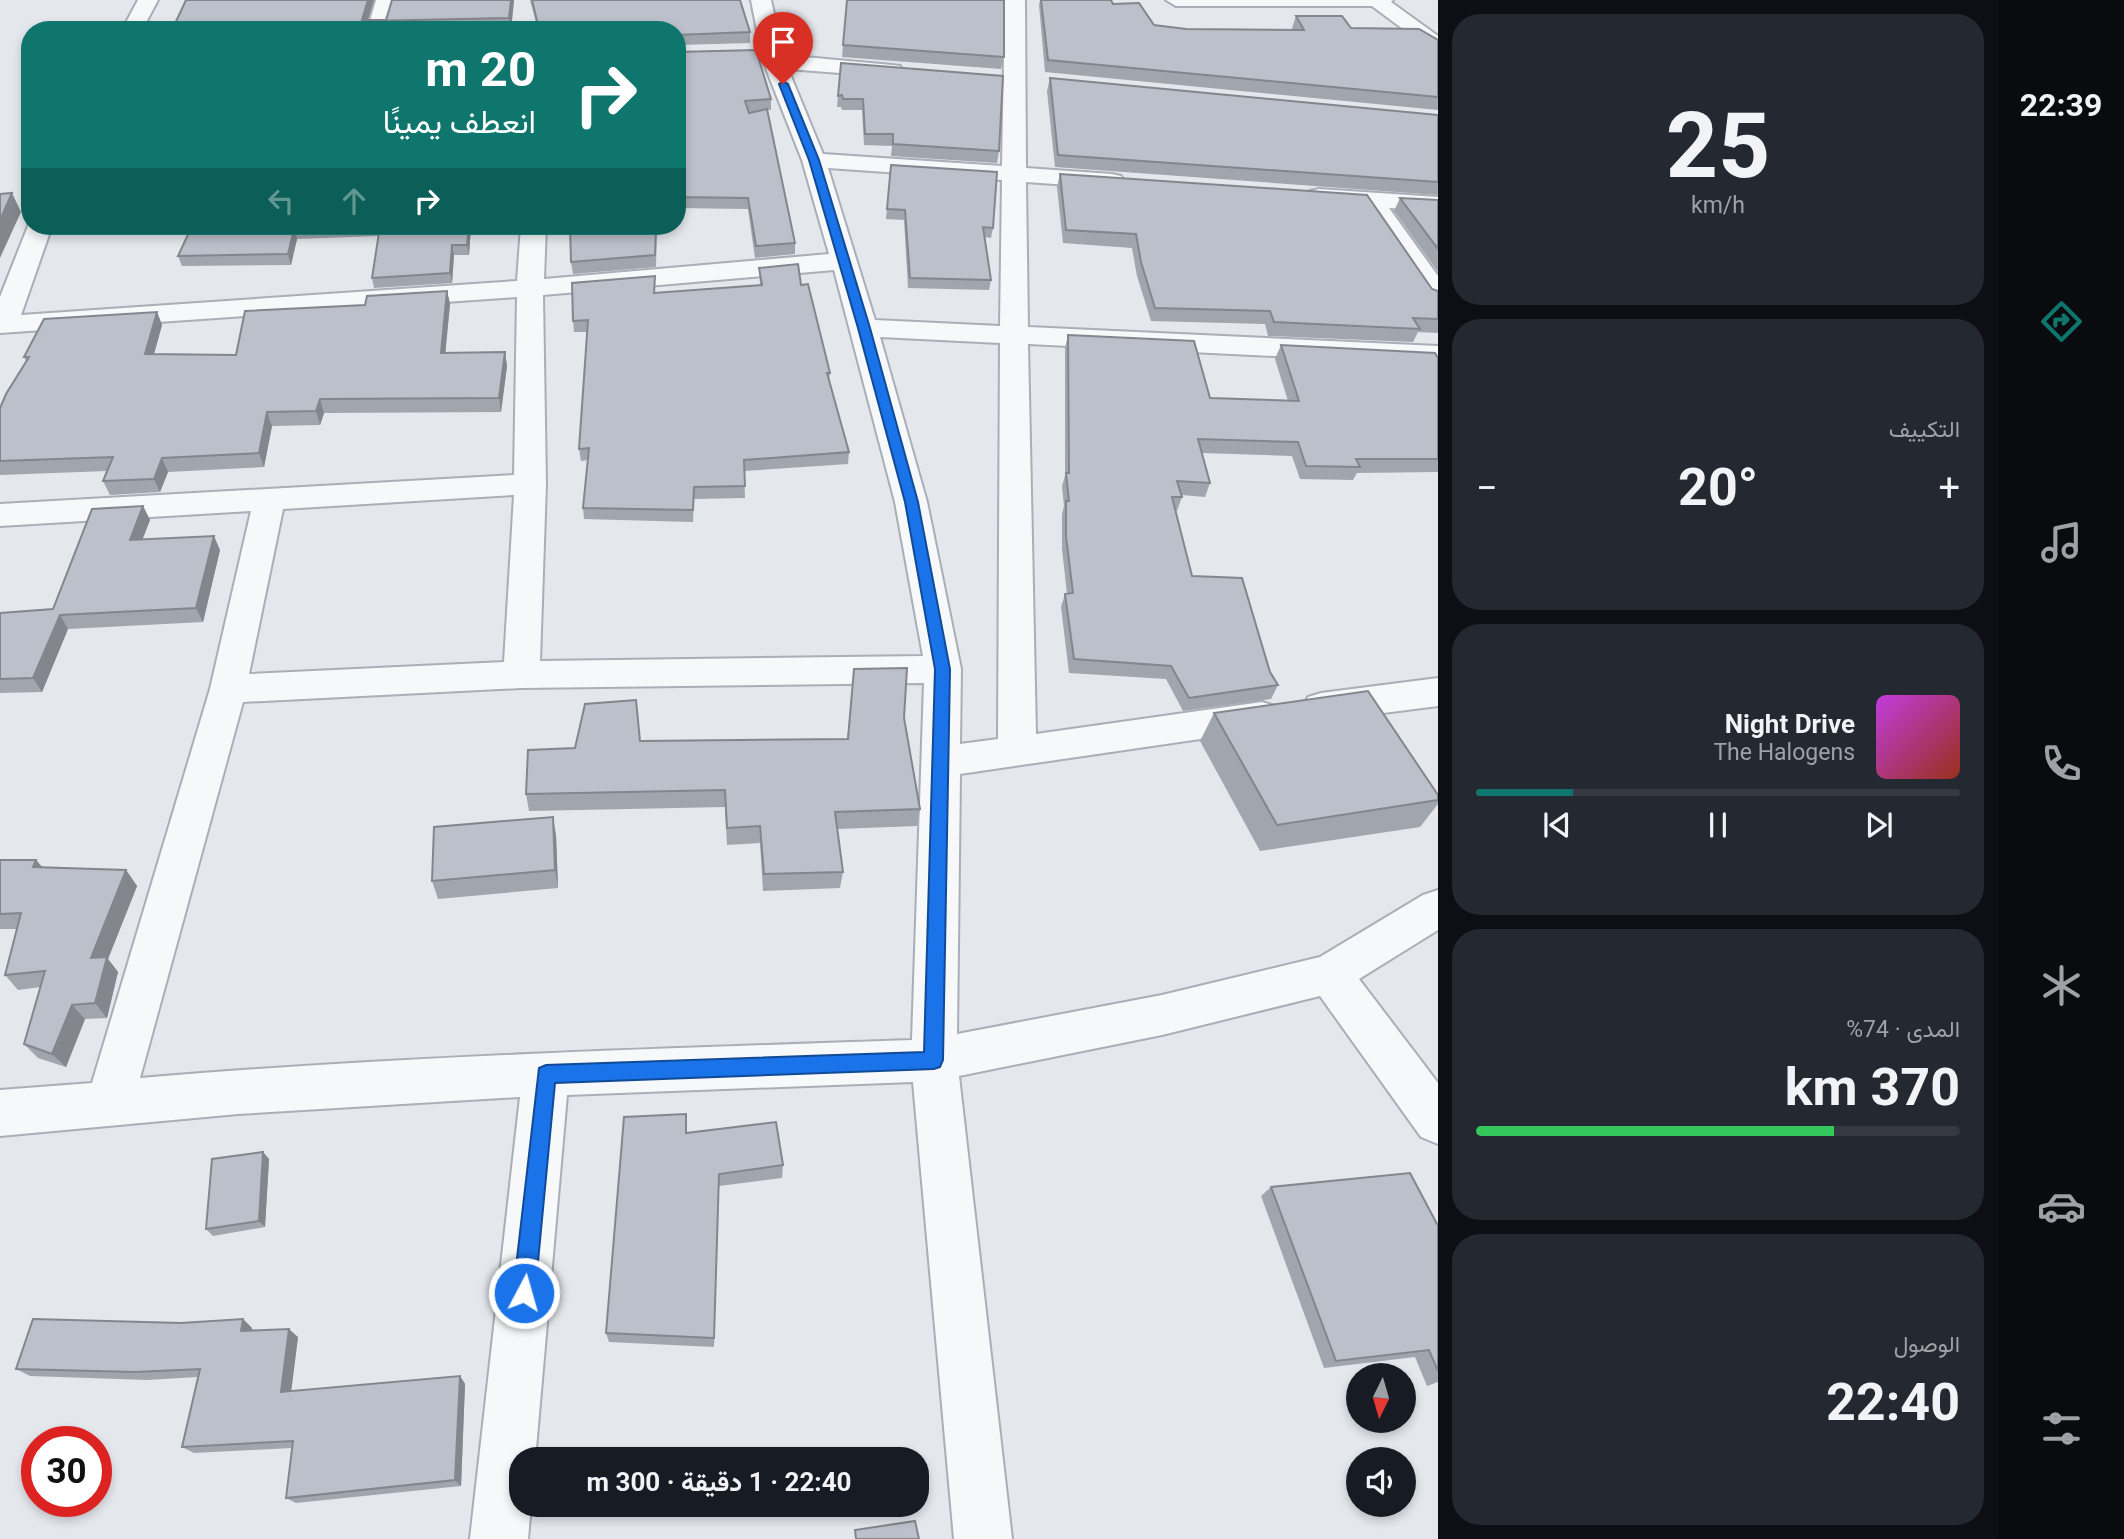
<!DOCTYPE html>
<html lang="ar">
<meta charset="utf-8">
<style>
:root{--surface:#171b24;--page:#242831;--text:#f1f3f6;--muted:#9ea1a6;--line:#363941;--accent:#0f766e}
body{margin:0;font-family:Roboto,Vazirmatn,sans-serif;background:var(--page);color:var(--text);direction:rtl;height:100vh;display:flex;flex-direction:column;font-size:26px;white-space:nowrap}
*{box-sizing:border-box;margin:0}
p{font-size:23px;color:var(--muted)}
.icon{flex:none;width:38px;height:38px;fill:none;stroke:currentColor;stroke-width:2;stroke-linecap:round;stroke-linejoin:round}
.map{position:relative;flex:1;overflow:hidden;direction:ltr}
.drawer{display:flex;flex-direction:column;gap:14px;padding:14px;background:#0d0f14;width:560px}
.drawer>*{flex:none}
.hud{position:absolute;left:21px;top:21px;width:665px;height:214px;border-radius:28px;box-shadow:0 4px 10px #0003;direction:rtl;background:#0f766e;color:#fff;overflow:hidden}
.needle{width:46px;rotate:185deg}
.buttons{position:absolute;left:1346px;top:1363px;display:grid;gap:14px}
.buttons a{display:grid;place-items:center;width:70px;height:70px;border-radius:50%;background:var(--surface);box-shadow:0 4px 10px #0003;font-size:35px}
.speed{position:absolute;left:21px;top:1426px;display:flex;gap:14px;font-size:35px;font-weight:700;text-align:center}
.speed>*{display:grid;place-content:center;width:91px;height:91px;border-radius:50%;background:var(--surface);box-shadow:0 4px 10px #0003;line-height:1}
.speed .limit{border:10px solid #d22;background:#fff;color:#111}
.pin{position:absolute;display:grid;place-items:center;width:60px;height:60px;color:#fff;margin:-72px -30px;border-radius:50% 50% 50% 0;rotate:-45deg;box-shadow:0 0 7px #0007}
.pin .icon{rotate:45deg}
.me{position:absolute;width:77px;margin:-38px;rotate:6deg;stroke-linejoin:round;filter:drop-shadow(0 0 5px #0008)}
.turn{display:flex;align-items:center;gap:24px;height:147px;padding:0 35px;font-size:32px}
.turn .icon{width:91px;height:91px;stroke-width:2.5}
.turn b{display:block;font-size:49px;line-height:60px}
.lanes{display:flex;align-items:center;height:66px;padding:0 35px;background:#0003;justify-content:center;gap:35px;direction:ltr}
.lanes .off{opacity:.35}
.big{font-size:52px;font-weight:700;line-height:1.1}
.drawer .card{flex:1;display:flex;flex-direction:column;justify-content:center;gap:10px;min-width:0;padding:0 24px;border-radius:28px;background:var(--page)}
.drawer .dial{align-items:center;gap:0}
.dial b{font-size:91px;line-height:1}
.song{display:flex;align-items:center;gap:21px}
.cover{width:84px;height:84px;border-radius:10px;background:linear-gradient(135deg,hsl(290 70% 55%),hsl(10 70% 35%))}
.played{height:7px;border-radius:4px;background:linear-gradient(90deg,var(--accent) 20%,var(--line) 20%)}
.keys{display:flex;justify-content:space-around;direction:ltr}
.heat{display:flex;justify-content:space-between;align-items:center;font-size:38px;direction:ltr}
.charge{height:10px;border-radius:5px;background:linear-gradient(90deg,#34c759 74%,var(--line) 0)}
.trip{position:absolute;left:509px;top:1447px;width:420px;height:70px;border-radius:28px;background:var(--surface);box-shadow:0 4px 10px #0003;font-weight:700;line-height:70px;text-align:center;direction:rtl}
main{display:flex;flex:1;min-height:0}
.dock{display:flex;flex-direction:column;width:126px;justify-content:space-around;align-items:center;background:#090b0e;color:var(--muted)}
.dock .icon{width:49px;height:49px}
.dock .current{color:var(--accent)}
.dock b{font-size:32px;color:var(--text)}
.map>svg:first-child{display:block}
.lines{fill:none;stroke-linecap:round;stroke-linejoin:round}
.minor-casing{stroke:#a9aeb7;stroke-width:4}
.minor{fill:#f7f8fa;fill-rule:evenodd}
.wall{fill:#a1a5ae}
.shaded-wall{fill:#83868d}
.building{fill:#bbc0ca;stroke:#83868d;stroke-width:2}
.route{fill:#1a73e8;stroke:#114b97;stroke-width:2}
</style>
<main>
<nav class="dock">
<b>22:39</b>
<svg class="icon current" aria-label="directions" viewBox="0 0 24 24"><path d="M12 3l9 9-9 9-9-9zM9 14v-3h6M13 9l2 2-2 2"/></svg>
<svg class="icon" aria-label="music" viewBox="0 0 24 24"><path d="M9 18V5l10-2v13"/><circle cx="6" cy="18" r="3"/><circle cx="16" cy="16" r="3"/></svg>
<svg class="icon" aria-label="phone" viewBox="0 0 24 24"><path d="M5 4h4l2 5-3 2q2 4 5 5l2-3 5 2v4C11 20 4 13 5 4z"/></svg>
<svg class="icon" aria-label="climate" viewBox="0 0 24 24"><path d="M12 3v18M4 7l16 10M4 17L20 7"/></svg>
<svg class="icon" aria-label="car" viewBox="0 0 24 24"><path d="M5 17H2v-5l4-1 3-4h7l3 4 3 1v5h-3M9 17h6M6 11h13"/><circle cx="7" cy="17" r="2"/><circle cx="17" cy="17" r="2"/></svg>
<svg class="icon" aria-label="filters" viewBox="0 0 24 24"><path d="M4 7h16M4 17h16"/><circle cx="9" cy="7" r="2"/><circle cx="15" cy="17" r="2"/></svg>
</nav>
<section class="drawer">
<div class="card dial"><b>25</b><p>km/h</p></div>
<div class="card"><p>التكييف</p>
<div class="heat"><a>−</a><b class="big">20°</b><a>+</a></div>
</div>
<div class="card">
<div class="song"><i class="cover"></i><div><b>Night Drive</b><p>The Halogens</p></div></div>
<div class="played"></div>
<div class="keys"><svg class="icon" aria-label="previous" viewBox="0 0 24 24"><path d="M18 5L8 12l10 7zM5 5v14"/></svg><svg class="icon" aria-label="pause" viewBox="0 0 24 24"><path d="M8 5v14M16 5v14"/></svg><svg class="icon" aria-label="next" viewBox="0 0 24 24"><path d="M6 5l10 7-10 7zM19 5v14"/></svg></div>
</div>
<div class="card"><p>المدى · 74%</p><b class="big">370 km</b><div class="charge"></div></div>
<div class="card"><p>الوصول</p><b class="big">22:40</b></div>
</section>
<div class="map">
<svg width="1438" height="1539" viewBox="0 0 1438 1539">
<rect width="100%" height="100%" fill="#e4e7ec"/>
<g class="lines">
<defs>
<path id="minor" d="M 138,0 L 158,0 L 142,30 L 122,30 Z
M 376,0 L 396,0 L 387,30 L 367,30 Z
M 751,0 L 771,0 L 783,55 L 892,65 L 900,66 L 903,71 L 900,76 L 892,77 L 788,69 L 823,154 L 1002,166 L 1005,0 L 1025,0 L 1026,168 L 1112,174 L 1121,176 L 1124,181 L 1121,186 L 1112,188 L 1026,182 L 1028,327 L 1438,346 L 1438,364 L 1028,344 L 1036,734 L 1262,702 L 1275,706 L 1281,716 L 1275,726 L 1262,730 L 960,774 L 957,1034 L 1162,995 L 1320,957 L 1423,895 L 1438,890 L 1438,930 L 1359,979 L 1438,1083 L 1438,1144 L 1421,1137 L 1320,996 L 1162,1035 L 959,1076 L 1012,1539 L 954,1539 L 913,1082 L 567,1095 L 535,1460 L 522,1460 L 522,1505 L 531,1505 L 528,1539 L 470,1539 L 520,1097 L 238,1114 L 0,1136 L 0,1090 L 92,1083 L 210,689 L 251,511 L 0,526 L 0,504 L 514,475 L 517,297 L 0,333 L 0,297 L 30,221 L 30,226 L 52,226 L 21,315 L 517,281 L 521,226 L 546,226 L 544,279 L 829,254 L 802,160 L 763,61 ZM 828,168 L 1002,180 L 1000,326 L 875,320 ZM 834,270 L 895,502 L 923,656 L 540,661 L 546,484 L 543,295 ZM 880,337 L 1000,343 L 998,739 L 960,744 L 961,669 L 927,502 ZM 514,495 L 504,662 L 249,674 L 283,509 ZM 924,683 L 912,1040 C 654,1049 397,1056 140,1078 L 243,702 L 521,688 Z
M 1166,0 L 1393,0 L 1391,2 L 1438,36 L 1438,52 L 1431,50 L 1372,6 L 1176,6 Z
M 1319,189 L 1438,197 L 1438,211 L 1389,208 L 1438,276 L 1438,303 L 1428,301 L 1363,206 L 1310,201 L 1307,196 L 1310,191 Z
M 1438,678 L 1438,706 L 1321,721 L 1308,717 L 1303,707 L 1308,697 L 1321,693 Z"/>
</defs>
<use href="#minor" class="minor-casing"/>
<use href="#minor" class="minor"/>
</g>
<path class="wall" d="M 374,0 L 368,20 L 386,20 L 514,0 L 511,30 L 172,30 Z
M 530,0 L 740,0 L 750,32 L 750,43 L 677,45 L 677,30 L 538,30 Z
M 847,0 L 1004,57 L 1001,69 L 842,57 Z
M 1040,0 L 1111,0 L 1113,4 L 1154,25 L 1186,29 L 1293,30 L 1292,28 L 1296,16 L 1351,28 L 1438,40 L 1438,110 L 1045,72 L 1039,5 Z
M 677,52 L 771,99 L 771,110 L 767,110 L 795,243 L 795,254 L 755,258 L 748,209 L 677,208 Z
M 841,63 L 999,151 L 997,163 L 891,156 L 892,146 L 864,145 L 862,110 L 842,110 L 841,107 L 837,107 Z
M 1050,78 L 1438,115 L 1438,195 L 1055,167 L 1047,91 Z
M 891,165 L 993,228 L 991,238 L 985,237 L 991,280 L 989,290 L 908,288 L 904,220 L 886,219 Z
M 1060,174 L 1438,291 L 1438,333 L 1418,332 L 1413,342 L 1268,336 L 1265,324 L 1151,321 L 1137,276 L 1132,248 L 1063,243 L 1057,187 Z
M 1400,198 L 1438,200 L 1438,272 L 1394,211 Z
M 192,226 L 471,226 L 469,255 L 454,255 L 452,283 L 374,288 L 372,278 L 379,236 L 297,239 L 291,265 L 182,266 L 178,256 Z
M 657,226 L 656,267 L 573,274 L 571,262 Z
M 759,268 L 801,285 L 830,373 L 829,380 L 849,452 L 848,464 L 744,471 L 745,498 L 694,499 L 693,522 L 584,519 L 583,508 L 588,460 L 581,461 L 579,449 L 587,332 L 574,332 L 573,321 L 655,293 L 760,285 Z
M 447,291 L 450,304 L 445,353 L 505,352 L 507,366 L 501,412 L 324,413 L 320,425 L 272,426 L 264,467 L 168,472 L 160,492 L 110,495 L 103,481 L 107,471 L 0,475 L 0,408 L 26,361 L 24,357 L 157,312 L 162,325 L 154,354 L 236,355 L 365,305 Z
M 1068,335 L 1210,398 L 1288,401 L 1275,359 L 1281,345 L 1438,358 L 1438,472 L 1357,473 L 1353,480 L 1300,479 L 1292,456 L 1202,453 L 1210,483 L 1205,497 L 1182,495 L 1182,497 L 1177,511 L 1175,511 L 1192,576 L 1270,672 L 1278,685 L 1271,699 L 1183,711 L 1166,679 L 1069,673 L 1061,607 L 1065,594 L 1067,594 L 1062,549 L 1062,514 L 1064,506 L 1062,486 L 1065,476 L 1065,348 Z
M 143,506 L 150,520 L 142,539 L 220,550 L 203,622 L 68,629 L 42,692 L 0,693 L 0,613 L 53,609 Z
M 854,669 L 904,718 L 920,809 L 917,826 L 837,829 L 843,872 L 840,888 L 763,891 L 760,843 L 727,845 L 725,807 L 529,811 L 526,794 L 575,748 L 640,741 L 847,739 Z
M 1214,713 L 1438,795 L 1438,804 L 1420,827 L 1260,851 L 1200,741 Z
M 556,835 L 558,888 L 438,899 L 432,881 Z
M 0,860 L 36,860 L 42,867 L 126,870 L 137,886 L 108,959 L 118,972 L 107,1018 L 85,1019 L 66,1067 L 38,1058 L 24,1044 L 41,987 L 18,990 L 5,975 L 17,929 L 0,929 Z
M 687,1133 L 783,1165 L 782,1178 L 719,1186 L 714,1347 L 609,1342 L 606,1333 Z
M 263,1152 L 269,1159 L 265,1227 L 213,1236 L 206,1229 Z
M 1271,1187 L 1438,1224 L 1438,1382 L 1427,1386 L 1415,1357 L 1324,1368 L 1261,1196 Z
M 243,1319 L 252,1328 L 252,1331 L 298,1337 L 291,1392 L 460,1376 L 465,1384 L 461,1486 L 296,1503 L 286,1498 L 292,1448 L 194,1453 L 182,1447 L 198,1377 L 147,1380 L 30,1376 L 16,1369 L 181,1323 Z"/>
<path class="shaded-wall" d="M 368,0 L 374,0 L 366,26 L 368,21 L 370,30 L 365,30 L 362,20 Z
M 511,0 L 514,0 L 511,30 L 509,18 Z
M 12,193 L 21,212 L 0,258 L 0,220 Z
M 469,226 L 471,226 L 469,255 L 467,245 Z
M 294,229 L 297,239 L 291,265 L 288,254 Z
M 452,245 L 454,255 L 452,283 L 450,273 Z
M 447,291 L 450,304 L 444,367 L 441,353 Z
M 157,312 L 162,325 L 150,368 L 145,354 Z
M 505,352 L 507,366 L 501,412 L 499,398 Z
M 320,399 L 324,413 L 320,425 L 316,411 Z
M 267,412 L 272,426 L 264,467 L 259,453 Z
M 162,458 L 168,472 L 160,492 L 154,479 Z
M 143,506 L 150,520 L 137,554 L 130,540 Z
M 214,536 L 220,550 L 203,622 L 196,608 Z
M 60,615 L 68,629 L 42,692 L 33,678 Z
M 553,817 L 556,835 L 558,888 L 555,870 Z
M 36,860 L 49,875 L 33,867 Z
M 126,870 L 137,886 L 108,959 L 118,972 L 107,1018 L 95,1003 L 91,958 Z
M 72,1005 L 85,1019 L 66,1067 L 52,1054 Z
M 263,1152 L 269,1159 L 265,1227 L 259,1221 Z
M 243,1319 L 252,1328 L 250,1339 L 241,1331 Z
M 289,1329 L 298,1337 L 290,1400 L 281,1392 Z
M 460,1376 L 465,1384 L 461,1486 L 455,1480 Z"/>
<path class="building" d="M 186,0 L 368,0 L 362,20 L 386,20 L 392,0 L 511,0 L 509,18 L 368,21 L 365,30 L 172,30 Z
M 532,0 L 740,0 L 750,32 L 677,35 L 677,30 L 579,30 L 579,27 L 539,29 Z
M 847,0 L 1004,0 L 1004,57 L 843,45 Z
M 1041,0 L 1111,0 L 1113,4 L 1139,3 L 1154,25 L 1186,29 L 1304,30 L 1296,16 L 1342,16 L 1351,28 L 1419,29 L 1438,40 L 1438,97 L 1048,60 Z
M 756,50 L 771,99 L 745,101 L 749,113 L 767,109 L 795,243 L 756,246 L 748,198 L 677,197 L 677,52 Z
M 841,63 L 1003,76 L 999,151 L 893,144 L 893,134 L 865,134 L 863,99 L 843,99 L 842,95 L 838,96 Z
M 1050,78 L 1438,115 L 1438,182 L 1058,155 Z
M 891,165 L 997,172 L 993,228 L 983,227 L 991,280 L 910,278 L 905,210 L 887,209 Z
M 1060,174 L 1367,195 L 1432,289 L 1438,291 L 1438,319 L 1413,318 L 1420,329 L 1274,322 L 1270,311 L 1155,308 L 1141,262 L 1136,234 L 1066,230 Z
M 12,193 L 0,220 L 0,194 Z
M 1400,198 L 1438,200 L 1438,249 Z
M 192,226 L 469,226 L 467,245 L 452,245 L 450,273 L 372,278 L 380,226 L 294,229 L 288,254 L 178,256 Z
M 570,226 L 656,226 L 655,255 L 571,262 Z
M 798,264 L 801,285 L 808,284 L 830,373 L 827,373 L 849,452 L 744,460 L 745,486 L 694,487 L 693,510 L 583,508 L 589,448 L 579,449 L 588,320 L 573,321 L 572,283 L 655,276 L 654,293 L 762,285 L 759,268 Z
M 447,291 L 441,353 L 505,352 L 499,398 L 320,399 L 316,411 L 267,412 L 259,453 L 162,458 L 154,479 L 103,481 L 113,457 L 0,461 L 0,408 L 6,394 L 29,357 L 24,357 L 44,319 L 157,312 L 145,354 L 236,355 L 245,311 L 365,305 L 367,296 Z
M 1068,335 L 1194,341 L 1210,398 L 1299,401 L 1281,345 L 1435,353 L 1438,358 L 1438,459 L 1356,459 L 1360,467 L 1306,466 L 1298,442 L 1198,439 L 1210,483 L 1177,481 L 1182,497 L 1172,497 L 1192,576 L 1242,578 L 1270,672 L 1278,685 L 1189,698 L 1171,666 L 1074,659 L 1065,594 L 1073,593 L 1066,536 L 1066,501 L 1069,501 L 1066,473 L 1069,473 Z
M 143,506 L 130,540 L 214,536 L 196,608 L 60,615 L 33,678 L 0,679 L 0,613 L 53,609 L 92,509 Z
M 907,668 L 904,718 L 920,809 L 835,812 L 843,872 L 764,874 L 760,826 L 727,828 L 725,790 L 526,794 L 528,750 L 575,748 L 585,704 L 636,700 L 640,741 L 848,739 L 854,669 Z
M 1368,691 L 1438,795 L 1438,800 L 1277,825 L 1214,713 Z
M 553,817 L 555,870 L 432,881 L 434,827 Z
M 0,860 L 36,860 L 33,867 L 126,870 L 91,958 L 107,957 L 95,1003 L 72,1005 L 52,1054 L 24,1044 L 45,971 L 5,975 L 21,913 L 0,914 Z
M 686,1114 L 686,1133 L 776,1122 L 783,1165 L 719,1174 L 714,1338 L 606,1333 L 624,1117 Z
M 263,1152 L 259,1221 L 206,1229 L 212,1159 Z
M 1410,1173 L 1437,1224 L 1438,1224 L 1438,1371 L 1429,1350 L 1336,1361 L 1271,1187 Z
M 33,1319 L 181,1323 L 243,1319 L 241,1331 L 289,1329 L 281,1392 L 460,1376 L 455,1480 L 286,1498 L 293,1441 L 182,1447 L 200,1369 L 135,1372 L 16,1369 Z
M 915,1521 L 919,1539 L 856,1539 L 855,1530 Z"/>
<path class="route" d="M 783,81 L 788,84 L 819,160 L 870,328 L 918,502 L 950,669 L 943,1060 L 940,1067 L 934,1069 L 555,1083 L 535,1293 L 531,1300 L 524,1304 L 516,1300 L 513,1293 L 539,1068 L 546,1065 L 924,1052 L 935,669 L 905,502 L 858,328 L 809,160 L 779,84 Z"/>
</svg>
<div class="buttons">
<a><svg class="needle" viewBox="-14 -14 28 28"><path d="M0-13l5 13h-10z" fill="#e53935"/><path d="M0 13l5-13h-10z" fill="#9ea1a6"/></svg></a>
<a><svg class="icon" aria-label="sound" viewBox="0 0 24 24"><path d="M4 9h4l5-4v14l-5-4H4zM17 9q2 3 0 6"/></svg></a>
</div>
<div class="speed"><div class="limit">30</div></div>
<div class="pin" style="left:783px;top:84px;background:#d93025"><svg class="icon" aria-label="arrive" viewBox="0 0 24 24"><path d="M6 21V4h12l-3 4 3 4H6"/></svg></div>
<svg class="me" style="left:524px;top:1293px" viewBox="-20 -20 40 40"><circle r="17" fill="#1a73e8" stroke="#fff" stroke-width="3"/><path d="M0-11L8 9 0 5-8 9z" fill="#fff"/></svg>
<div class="trip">22:40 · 1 دقيقة · 300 m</div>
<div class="hud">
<div class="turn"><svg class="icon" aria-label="right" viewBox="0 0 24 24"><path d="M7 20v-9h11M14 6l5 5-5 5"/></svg><div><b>20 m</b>انعطف يمينًا</div></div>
<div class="lanes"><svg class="icon off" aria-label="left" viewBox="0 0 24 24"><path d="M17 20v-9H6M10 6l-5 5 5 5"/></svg><svg class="icon off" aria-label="ahead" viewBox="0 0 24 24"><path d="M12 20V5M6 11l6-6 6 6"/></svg><svg class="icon" aria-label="right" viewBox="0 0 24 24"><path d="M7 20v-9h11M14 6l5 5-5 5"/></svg></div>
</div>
</div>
</main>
